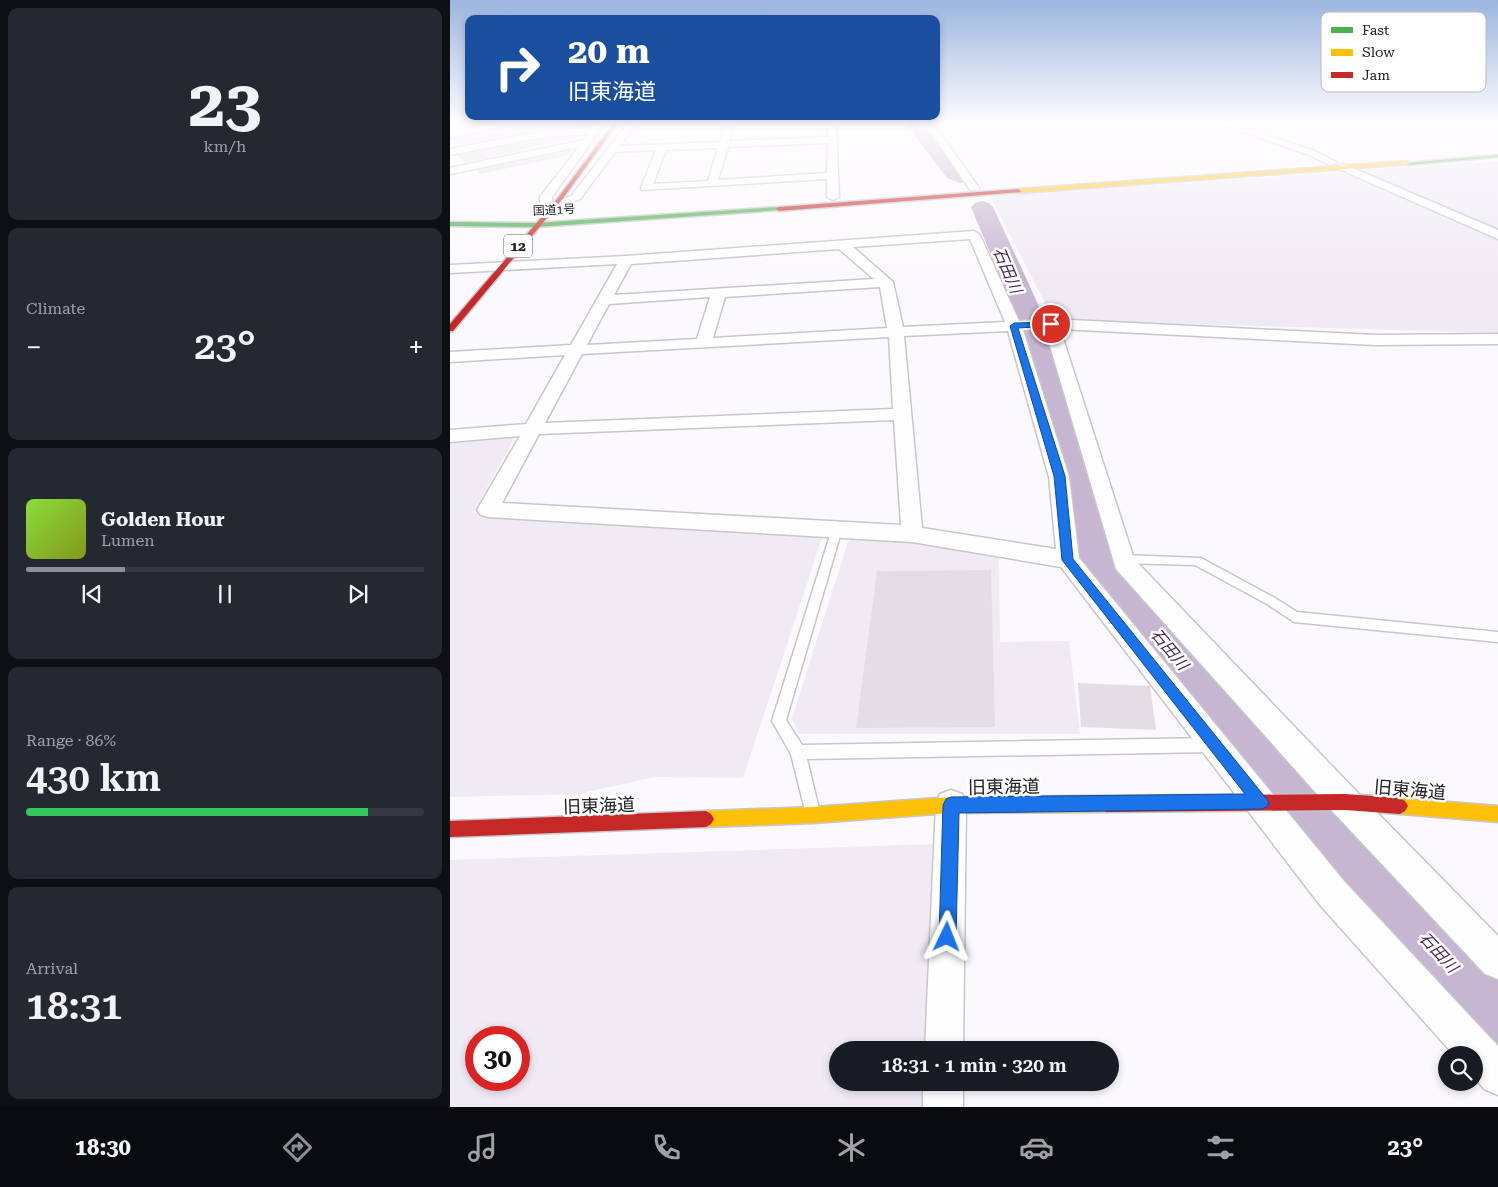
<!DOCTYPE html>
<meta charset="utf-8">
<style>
:root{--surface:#171b24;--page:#242831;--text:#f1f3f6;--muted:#9ea1a6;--line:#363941;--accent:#8c9099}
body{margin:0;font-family:"Roboto Serif","Noto Sans JP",serif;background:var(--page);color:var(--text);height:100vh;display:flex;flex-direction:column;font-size:19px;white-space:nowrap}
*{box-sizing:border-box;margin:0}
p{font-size:16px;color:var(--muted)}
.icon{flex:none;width:28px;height:28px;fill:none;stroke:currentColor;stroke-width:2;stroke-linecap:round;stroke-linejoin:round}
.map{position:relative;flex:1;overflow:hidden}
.sheet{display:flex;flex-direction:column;gap:8px;padding:8px;background:#0d0f14;width:450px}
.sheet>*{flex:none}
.guide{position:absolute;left:15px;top:15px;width:475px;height:105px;border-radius:10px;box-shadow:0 2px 8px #0003;background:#1a4fa0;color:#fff;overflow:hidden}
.tools{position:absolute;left:988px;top:1046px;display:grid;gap:10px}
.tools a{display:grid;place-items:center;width:45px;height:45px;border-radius:50%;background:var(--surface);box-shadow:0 2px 8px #0003;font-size:25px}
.speed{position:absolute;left:15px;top:1026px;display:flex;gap:10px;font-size:25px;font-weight:700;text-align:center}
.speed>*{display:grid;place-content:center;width:65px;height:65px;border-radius:50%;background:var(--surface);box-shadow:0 2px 8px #0003;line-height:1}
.speed .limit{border:8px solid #d22;background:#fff;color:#111}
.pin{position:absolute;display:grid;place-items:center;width:42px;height:42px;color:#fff;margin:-21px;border:2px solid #fff;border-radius:50%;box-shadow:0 1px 5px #0007}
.me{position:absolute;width:55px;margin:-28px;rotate:2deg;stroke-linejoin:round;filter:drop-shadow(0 0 4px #0008)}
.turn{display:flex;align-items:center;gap:18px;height:105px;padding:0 20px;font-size:22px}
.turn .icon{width:65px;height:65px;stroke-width:2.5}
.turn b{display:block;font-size:35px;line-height:42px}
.big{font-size:38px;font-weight:600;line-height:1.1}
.sheet .card{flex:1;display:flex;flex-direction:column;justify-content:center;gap:8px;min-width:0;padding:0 18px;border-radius:10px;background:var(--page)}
.sheet .dial{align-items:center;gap:0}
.dial b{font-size:65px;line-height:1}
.song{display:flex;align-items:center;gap:15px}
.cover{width:60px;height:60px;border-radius:8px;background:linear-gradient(135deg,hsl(90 70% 55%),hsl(70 70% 35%))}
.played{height:5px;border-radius:2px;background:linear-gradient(90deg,var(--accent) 25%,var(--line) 25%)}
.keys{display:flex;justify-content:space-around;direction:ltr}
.heat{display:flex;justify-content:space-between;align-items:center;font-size:28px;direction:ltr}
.charge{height:8px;border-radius:4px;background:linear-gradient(90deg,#34c759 86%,var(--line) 0)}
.trip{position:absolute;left:379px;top:1041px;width:290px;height:50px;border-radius:25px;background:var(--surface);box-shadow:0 2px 8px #0003;font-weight:600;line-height:50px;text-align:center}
.tab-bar{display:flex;height:80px;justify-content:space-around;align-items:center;background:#090b0e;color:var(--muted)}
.tab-bar .icon{width:35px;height:35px}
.tab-bar .selected{color:var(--accent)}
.tab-bar b{font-size:22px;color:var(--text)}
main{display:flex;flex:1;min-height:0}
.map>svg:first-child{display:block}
.built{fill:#f0eaf4;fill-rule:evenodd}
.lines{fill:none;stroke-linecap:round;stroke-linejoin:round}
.river{fill:#c7b6d1;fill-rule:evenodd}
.building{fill:#e3dee6}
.lane-casing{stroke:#c9c6cb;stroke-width:3}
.street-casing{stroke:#c9c6cb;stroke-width:3}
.fast-casing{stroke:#c9c6cb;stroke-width:3}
.slow-casing{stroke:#c9c6cb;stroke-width:3}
.jam-casing{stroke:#c9c6cb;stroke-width:3}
.lane{fill:#fffeff;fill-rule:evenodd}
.street{fill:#fffeff;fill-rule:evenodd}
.fast{fill:#4caf50;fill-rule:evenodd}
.slow{fill:#ffc107;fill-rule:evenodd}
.jam{fill:#c62828;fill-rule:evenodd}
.route{fill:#1a73e8;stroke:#114b97}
.labels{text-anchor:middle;stroke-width:5;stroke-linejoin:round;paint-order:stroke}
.far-street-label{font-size:12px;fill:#242026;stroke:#fff}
.shield{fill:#fff;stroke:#666367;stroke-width:1}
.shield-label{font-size:14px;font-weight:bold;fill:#242026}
.water-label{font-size:16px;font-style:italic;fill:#452756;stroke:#fff}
.near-street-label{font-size:18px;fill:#242026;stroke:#fff}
.key{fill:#fff;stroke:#bdbcbe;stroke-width:1}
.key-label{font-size:14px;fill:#242026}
</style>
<main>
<section class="sheet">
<div class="card dial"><b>23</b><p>km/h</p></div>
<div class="card"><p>Climate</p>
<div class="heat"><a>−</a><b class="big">23°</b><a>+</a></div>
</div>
<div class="card">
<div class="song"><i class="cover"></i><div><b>Golden Hour</b><p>Lumen</p></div></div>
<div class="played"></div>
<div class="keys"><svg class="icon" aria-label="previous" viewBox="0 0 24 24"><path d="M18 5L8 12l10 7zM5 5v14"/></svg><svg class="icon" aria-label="pause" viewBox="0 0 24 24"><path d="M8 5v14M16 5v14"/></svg><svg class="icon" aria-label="next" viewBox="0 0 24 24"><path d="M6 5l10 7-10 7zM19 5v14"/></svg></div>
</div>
<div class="card"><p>Range · 86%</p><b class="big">430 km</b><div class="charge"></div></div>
<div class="card"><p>Arrival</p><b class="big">18:31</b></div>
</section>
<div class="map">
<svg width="1048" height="1107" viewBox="0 0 1048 1107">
<rect width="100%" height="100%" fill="#fcf9fe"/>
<path class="built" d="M 1048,161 L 1048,232 L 908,170 Z
M 895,172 L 1048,236 L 1048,333 L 604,320 L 540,196 Z
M 65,437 L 23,513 L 372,538 L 293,778 L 206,777 L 127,794 L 0,797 L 0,443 Z
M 406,537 L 462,540 L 549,556 L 550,642 L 619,641 L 630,734 L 349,734 L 342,718 L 398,542 Z
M 486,844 L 479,1050 L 388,1050 L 388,1082 L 478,1083 L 477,1107 L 0,1107 L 0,860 ZM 26,1038 L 69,1038 L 69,1080 L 26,1080 Z"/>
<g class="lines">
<path class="river" d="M 455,123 L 471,123 L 511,170 L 520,177 L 517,181 L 510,183 L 497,178 Z
M 532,201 L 539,203 L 543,207 C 571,268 602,329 622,393 C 639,446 647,502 665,555 L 831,741 L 1048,965 L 1048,1044 L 1024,1034 L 990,1001 L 793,777 L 632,573 C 606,526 605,446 590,392 C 574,328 546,268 521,207 L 525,203 Z"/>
</g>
<path class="building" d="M 92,123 L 144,123 L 141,126 L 94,129 L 8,145 L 3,139 L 74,124 Z
M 134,136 L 15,163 L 8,155 L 94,139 Z
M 119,151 L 122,153 L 121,155 L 92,161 L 30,174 L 26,170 Z
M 541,570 L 545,727 L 406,728 L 427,571 Z
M 628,683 L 700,686 L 706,730 L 631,727 Z"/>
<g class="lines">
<defs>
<path id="lane" d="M 387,525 L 392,529 L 336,720 L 352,745 L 761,738 L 766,740 L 768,745 L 766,750 L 761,752 L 357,759 L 369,809 L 366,814 L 361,817 L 356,814 L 341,754 L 322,721 L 382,529 Z
M 673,555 L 751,558 L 825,598 L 847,612 L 1048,632 L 1048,642 L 844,622 L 817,604 L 745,565 L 673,563 L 669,562 L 667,559 L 669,556 Z"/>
<path id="street" d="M 50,123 L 68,123 L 0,138 L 0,132 Z
M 147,123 L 155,123 L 102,197 L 102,204 L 122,195 L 178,123 L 186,123 L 170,146 L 270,142 L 276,123 L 284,123 L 279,141 L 378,137 L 378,123 L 386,123 L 389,197 L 383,200 L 377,197 L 377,179 L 192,190 L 191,188 L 206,150 L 165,152 L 130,199 L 99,213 L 95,212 L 90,206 L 90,197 L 129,147 L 0,174 L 0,168 L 133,140 L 138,134 L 94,137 L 0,155 L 0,149 L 94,131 L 142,128 ZM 378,143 L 377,173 L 268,180 L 278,147 ZM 268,148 L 258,181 L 203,184 L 216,150 Z
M 475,123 L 483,123 L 529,188 L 528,190 L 520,190 Z
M 768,123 L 780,123 L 865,151 L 888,163 L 879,165 L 859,155 Z
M 893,164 L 1048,230 L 1048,239 L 889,169 L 888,167 Z
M 524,231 L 530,235 L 569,321 L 601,319 L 925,335 L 1048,334 L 1048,344 L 925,345 L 610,329 L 684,559 L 906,791 L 1048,936 L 1048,979 L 1035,974 L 884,813 L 666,569 L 595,329 L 573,330 L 619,477 L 629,558 L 894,881 L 1048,1046 L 1048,1095 L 1034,1089 L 1024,1077 L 1024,1055 L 1004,1055 L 870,905 L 611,567 L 462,542 L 38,517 L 31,515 L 27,510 L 70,436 L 0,442 L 0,430 L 76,424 L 115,355 L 0,362 L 0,352 L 121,345 L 167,264 L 0,273 L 0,265 L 176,256 ZM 520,239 L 555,322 L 453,327 L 443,282 L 403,247 ZM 389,249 L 424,279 L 164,295 L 181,264 ZM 430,287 L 437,328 L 263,338 L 275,297 ZM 260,297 L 247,339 L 137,345 L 159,304 ZM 558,331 L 599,477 L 606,549 L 472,528 L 454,336 ZM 439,337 L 443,409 L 95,423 L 132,354 ZM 444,420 L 451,525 L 52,503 L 89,434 Z
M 501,790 L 512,794 L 516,805 L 513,1050 L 475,1050 L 486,805 L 490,794 Z
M 473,1082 L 513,1082 L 513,1107 L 473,1107 Z"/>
<path id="fast" d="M 1048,155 L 1048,157 L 958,165 L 955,163 Z
M 329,207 L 331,210 L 86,227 L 0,226 L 0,222 L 86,223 Z"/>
<path id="slow" d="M 958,161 L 960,164 L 569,193 L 566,191 L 569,189 Z
M 656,796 L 661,799 L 664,804 L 661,809 L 656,812 L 501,813 L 363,823 L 256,827 L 251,824 L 248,819 L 251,814 L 256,811 L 363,807 L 501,797 Z
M 950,798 L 1048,806 L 1048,822 L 950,814 L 945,811 L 942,806 L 945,801 Z"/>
<path id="jam" d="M 164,123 L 168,123 L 111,201 L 3,331 L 0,331 L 0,324 L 107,199 Z
M 569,189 L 571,192 L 329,211 L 326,209 L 329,207 Z
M 895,794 L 950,798 L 955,801 L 958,806 L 955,811 L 950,814 L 895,810 L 656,812 L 651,809 L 648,804 L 651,799 L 656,796 Z
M 256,811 L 261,814 L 264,819 L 261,824 L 256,827 L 0,837 L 0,821 Z"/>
</defs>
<use href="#lane" class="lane-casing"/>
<use href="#street" class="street-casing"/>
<use href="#fast" class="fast-casing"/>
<use href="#slow" class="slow-casing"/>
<use href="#jam" class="jam-casing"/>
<use href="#lane" class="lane"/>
<use href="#street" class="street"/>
<use href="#fast" class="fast"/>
<use href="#slow" class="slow"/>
<use href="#jam" class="jam"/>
</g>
<linearGradient id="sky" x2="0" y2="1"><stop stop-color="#9bb5df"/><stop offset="0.44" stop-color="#fefcff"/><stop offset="1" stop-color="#fefcff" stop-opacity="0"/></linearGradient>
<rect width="1048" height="278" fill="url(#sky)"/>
<path class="route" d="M 601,322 L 603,322 L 603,326 L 568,328 L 615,476 L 623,559 L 819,802 L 817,807 L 811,809 L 509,813 L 506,937 L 504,943 L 497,946 L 491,943 L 489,937 L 493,805 L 496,799 L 501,797 L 795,794 L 612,560 L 604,476 L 560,326 L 564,323 Z"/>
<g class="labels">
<g class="far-street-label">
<text transform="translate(104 210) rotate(-3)" y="4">国道1号</text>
</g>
<rect class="shield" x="54" y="234.5" width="28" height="23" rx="4"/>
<g class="shield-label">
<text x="68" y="251">12</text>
</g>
<g class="water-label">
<text transform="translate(558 270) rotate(67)" y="6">石田川</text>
<text transform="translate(720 649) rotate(50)" y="6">石田川</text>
<text transform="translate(989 952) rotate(47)" y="6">石田川</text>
</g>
<g class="near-street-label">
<text transform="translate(554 787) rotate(-1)" y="6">旧東海道</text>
<text transform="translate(960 790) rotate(5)" y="6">旧東海道</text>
<text transform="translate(149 806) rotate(-2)" y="6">旧東海道</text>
</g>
</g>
<rect x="871" y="12" width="165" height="80" rx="8" class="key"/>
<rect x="881" y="27" width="22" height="6" fill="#4caf50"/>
<rect x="881" y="49" width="22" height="7" fill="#ffc107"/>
<rect x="881" y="72" width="22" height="6" fill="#c62828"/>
<g class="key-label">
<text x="912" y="35">Fast</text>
<text x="912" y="57">Slow</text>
<text x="912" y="80">Jam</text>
</g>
</svg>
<div class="tools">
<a><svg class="icon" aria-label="search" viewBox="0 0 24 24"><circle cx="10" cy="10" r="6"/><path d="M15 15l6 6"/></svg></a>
</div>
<div class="speed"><div class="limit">30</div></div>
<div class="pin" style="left:601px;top:324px;background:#d93025"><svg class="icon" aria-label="arrive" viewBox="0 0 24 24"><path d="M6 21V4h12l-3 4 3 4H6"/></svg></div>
<svg class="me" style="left:497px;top:937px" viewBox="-20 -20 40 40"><path d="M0-17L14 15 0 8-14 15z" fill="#1a73e8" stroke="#fff" stroke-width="4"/></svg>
<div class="trip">18:31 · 1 min · 320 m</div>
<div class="guide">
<div class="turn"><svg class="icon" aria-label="right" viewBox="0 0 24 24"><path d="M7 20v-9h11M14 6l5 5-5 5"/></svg><div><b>20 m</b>旧東海道</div></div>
</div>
</div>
</main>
<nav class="tab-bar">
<b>18:30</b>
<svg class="icon selected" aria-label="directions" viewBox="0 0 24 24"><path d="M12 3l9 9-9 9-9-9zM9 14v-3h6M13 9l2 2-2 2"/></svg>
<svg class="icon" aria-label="music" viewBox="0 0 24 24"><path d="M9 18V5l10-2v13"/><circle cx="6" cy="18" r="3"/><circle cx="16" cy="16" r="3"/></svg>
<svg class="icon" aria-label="phone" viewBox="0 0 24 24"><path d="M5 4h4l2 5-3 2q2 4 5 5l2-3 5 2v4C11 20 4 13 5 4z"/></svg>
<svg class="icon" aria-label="climate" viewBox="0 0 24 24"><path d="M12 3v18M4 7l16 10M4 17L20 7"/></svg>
<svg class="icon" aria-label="car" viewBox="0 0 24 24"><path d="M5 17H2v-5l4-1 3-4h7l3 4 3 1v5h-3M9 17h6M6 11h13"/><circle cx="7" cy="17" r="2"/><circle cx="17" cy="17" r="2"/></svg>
<svg class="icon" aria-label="filters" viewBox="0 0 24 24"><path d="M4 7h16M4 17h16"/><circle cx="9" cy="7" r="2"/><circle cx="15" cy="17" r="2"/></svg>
<b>23°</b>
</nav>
